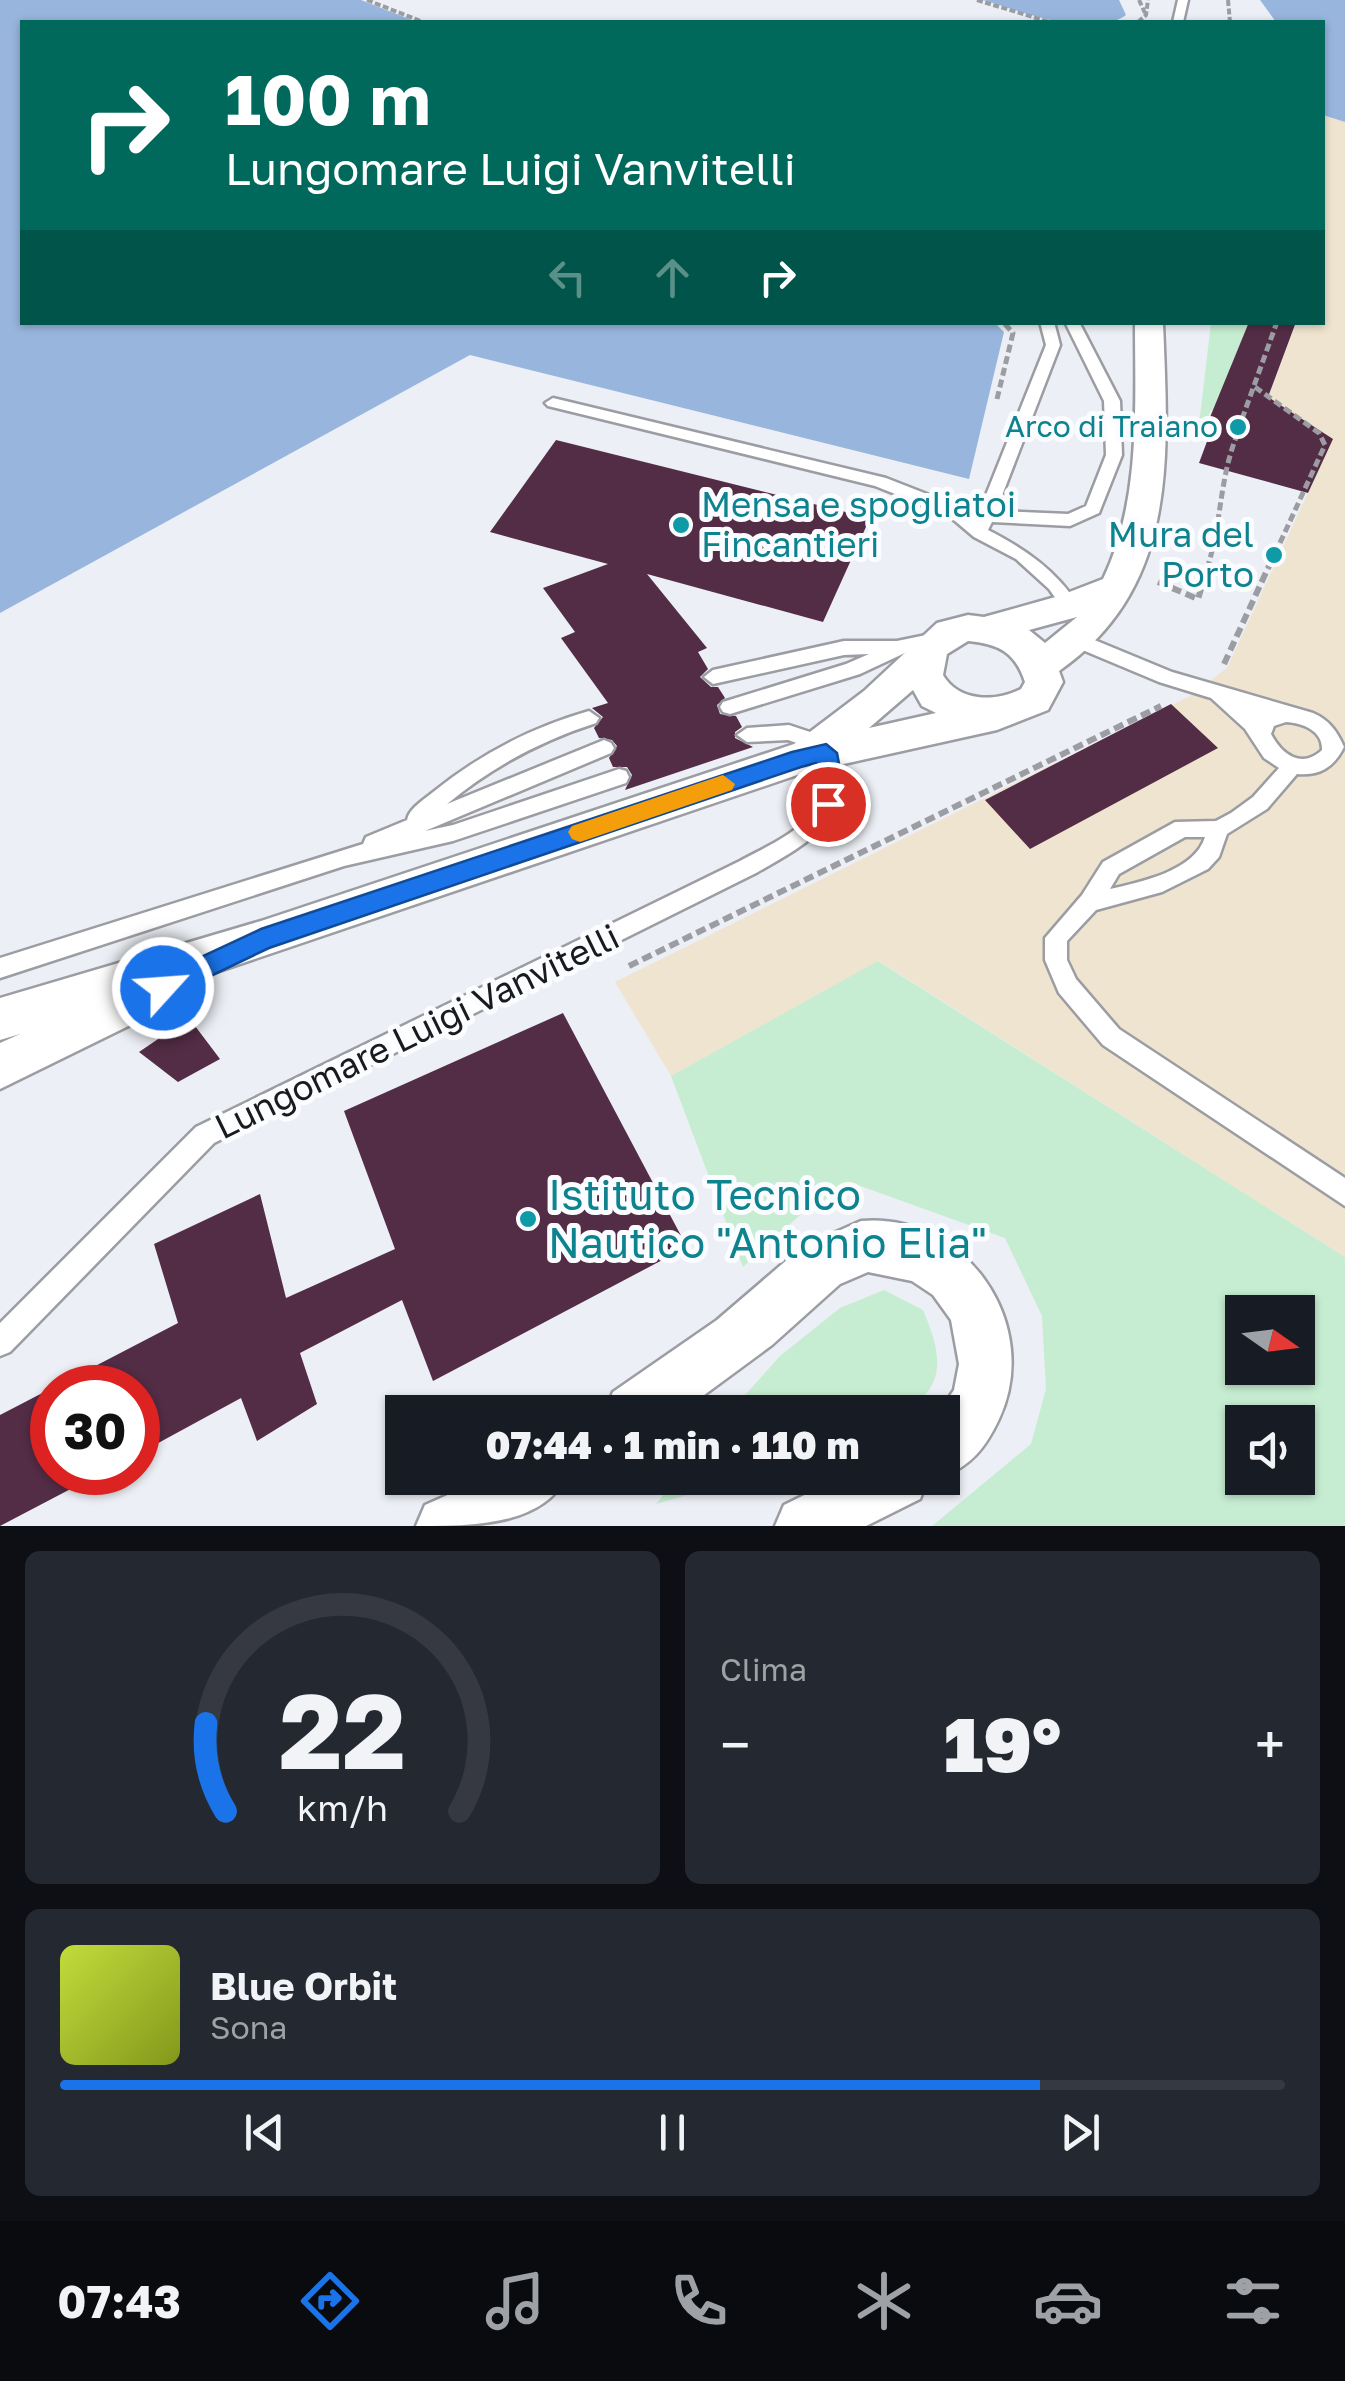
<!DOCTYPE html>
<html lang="it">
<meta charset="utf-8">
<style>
:root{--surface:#171b24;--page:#242831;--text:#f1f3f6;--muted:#9ea1a6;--line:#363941;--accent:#1a73e8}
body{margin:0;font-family:"Golos Text",sans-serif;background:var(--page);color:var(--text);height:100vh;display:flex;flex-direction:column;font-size:38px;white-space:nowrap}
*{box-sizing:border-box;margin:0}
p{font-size:32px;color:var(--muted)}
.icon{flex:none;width:55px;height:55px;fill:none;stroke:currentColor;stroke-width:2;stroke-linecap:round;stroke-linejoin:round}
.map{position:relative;height:1526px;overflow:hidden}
.details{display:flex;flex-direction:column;gap:25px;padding:25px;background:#0d0f14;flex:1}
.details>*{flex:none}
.hud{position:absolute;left:20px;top:20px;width:1305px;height:305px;border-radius:0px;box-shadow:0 2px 8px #0004;background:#00695c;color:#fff;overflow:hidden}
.needle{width:65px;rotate:104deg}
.fabs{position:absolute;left:1225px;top:1295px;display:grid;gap:20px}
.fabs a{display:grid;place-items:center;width:90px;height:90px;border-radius:0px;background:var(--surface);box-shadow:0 2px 8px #0004;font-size:50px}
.speed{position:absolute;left:30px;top:1365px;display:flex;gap:20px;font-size:50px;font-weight:700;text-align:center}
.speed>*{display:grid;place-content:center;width:130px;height:130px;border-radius:50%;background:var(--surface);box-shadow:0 2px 8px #0004;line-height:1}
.speed .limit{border:15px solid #d22;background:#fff;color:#111}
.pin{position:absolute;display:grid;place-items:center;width:85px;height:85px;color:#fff;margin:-42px;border:5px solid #fff;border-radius:50%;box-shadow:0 2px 10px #0007}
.me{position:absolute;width:110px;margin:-55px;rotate:64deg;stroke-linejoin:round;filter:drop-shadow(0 0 8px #0008)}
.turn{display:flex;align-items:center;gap:35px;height:210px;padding:0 40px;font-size:45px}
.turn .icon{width:130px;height:130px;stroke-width:2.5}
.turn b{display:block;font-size:70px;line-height:85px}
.lanes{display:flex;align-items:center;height:95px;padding:0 40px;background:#0003;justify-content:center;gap:50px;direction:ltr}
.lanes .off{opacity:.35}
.big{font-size:75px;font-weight:800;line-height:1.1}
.details .widget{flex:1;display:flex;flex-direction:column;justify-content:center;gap:15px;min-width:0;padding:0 35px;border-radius:15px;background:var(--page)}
.details .dial{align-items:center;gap:0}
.dial svg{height:260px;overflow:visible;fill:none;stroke:var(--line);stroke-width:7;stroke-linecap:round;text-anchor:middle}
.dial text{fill:var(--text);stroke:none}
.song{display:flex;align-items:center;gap:30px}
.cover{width:120px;height:120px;border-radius:15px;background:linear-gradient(135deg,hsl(70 70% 55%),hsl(70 70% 35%))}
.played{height:10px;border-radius:5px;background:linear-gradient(90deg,var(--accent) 80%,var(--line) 80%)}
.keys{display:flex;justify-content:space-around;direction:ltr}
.heat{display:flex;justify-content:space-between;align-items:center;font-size:55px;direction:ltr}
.details .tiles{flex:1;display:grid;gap:25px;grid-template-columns:1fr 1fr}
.widget:last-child{grid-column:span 2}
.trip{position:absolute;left:385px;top:1395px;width:575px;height:100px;border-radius:0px;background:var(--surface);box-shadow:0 2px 8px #0004;font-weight:800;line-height:100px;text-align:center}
.dock{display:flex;height:160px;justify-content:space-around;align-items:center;background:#090b0e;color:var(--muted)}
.dock .icon{width:70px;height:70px}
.dock .current{color:var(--accent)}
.dock b{font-size:45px;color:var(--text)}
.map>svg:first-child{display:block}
.industrial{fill:#efe4cf}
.green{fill:#c6edd1;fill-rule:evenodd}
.water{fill:#98b5dd}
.building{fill:#532c45}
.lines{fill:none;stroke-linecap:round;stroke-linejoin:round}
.service-casing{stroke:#9b9da3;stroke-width:5}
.minor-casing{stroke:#9b9da3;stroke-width:5}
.path-far2{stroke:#9b9da2;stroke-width:4;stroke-dasharray:6 2.5;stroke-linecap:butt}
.path-far1{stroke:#9b9da2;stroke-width:5;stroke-dasharray:8 4;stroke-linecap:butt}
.path{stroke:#9b9da2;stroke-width:6;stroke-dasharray:10 5;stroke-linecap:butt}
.service{fill:#fff;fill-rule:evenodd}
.minor{fill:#fff;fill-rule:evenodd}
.route{fill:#1a73e8;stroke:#114b97;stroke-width:2.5}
.slow{fill:#f59e0b}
.culture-dot{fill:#0f9aa8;stroke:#fbfcff;stroke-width:4}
.labels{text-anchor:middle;stroke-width:10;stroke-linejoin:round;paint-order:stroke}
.far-culture-label{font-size:30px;fill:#0d838f;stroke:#fbfcff;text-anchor:end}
.culture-label{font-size:35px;fill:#0d838f;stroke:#fbfcff;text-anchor:start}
.street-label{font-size:35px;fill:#191a1c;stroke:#fbfcff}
.near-culture-label{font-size:42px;fill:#0d838f;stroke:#fbfcff;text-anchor:start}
</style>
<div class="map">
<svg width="1345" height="1526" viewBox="0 0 1345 1526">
<rect width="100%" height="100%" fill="#eceff5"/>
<path class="industrial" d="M 1323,115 L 1345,122 L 1345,1257 L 879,961 L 671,1076 L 615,982 L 1188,697 L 1227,668 L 1330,445 L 1322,432 L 1268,397 L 1296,323 L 1322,322 Z"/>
<path class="green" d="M 1211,323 L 1249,323 L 1231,365 L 1224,414 L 1211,410 L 1204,426 L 1199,425 Z
M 878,961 L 1345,1257 L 1345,1526 L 932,1526 L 1031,1444 L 1046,1389 L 1042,1316 L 1005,1238 L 852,1183 L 799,1216 L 743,1267 L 671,1076 ZM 1242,1312 L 1298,1312 L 1298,1368 L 1242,1368 ZM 1242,1422 L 1298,1422 L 1298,1478 L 1242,1478 Z
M 884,1290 L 923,1310 C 941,1352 950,1390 899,1412 L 730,1412 L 780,1356 L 840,1308 Z
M 677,1478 L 747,1478 L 656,1504 Z"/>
<path class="water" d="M 0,0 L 361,0 L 417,22 L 22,22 L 22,322 L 995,323 L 1004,332 L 969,479 L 470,355 L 0,613 Z
M 983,0 L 1119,0 L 1126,15 C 1092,40 1020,11 983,0 Z
M 1260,0 L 1345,0 L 1345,122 L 1323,115 L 1322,22 L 1276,22 Z"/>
<path class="building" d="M 1249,322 L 1296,322 L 1268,397 L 1333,439 L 1308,493 L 1199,463 L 1212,428 L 1206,427 Z
M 556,440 L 870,518 L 823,622 L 647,574 L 707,648 L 698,652 L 708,669 L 700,677 L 711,687 L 718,687 L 725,698 L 717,705 L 720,714 L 736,716 L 742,727 L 735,732 L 735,738 L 753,747 L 625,790 L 632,775 L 627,767 L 613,767 L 609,758 L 617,746 L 612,740 L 599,738 L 594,728 L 603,717 L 592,708 L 608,703 L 561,638 L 575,632 L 543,588 L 608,564 L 490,532 Z
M 1171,704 L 1218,748 L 1030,849 L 985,800 Z
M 563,1013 L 687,1247 L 433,1381 L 402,1300 L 300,1353 L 317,1404 L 257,1441 L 241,1398 L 138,1454 L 138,1388 L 53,1388 L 178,1323 L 154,1244 L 260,1194 L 286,1298 L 395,1249 L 344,1111 Z
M 189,1018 L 220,1059 L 178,1082 L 139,1052 Z
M 52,1388 L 52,1472 L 103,1472 L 0,1526 L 0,1415 Z"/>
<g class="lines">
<defs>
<path id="service" d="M 1178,0 L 1188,0 L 1183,22 L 1173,22 Z
M 1040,322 L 1054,322 L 1060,345 L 996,511 L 1068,514 L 1086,506 L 1106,455 L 1104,401 L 1065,322 L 1079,322 L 1120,401 L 1122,455 L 1099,513 L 1070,526 L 992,522 L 988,530 C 1025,549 1056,570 1079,606 L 1070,612 L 1064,610 L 1049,589 L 1016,559 L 974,537 L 948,515 L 875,486 L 548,406 L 545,403 L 553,398 L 886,478 L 960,507 L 976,520 L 1046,345 Z
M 936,633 L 945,640 L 943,645 L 907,652 L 860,674 L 730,714 L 723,712 L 720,707 L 723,702 L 846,664 L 869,654 L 844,655 L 713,684 L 704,677 L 713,670 L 844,641 L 897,641 Z
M 1080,634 L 1172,672 L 1313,713 C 1329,720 1337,731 1344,747 C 1334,767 1320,776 1297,774 L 1267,809 L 1227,834 L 1219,857 L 1208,869 L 1162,892 L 1096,910 L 1067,941 L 1067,960 L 1076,979 L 1119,1029 L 1345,1178 L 1345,1206 L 1103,1045 L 1059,993 L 1045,960 L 1045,938 L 1082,895 L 1103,862 L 1175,822 L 1216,821 L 1231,813 L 1253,797 L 1279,768 L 1264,758 L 1245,729 L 1211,698 L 1159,682 L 1073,646 L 1071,641 ZM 1286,722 C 1303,723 1323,731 1322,750 C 1302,769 1282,755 1271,734 L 1274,726 ZM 1185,837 L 1205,837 C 1195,871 1140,882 1110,889 L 1119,874 Z
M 589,711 L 599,718 L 596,723 C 540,741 492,767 447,804 L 604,740 L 611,743 L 614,748 L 611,753 L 425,831 L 453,825 L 619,769 L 626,771 L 629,777 L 626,783 L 453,841 L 344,866 L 0,978 L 0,958 L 363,844 L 366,837 L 407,820 C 409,809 422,801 432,793 C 480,754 530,728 589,711 Z
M 789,725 L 828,738 C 831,747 834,747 837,756 C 854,822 803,846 756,873 L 214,1143 L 10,1352 L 0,1356 L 0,1323 L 196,1127 L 740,861 C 767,846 811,829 818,797 C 822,781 816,765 818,750 L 788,740 L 747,742 L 737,735 L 747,728 Z"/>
<path id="minor" d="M 1135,322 L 1163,322 C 1168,455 1180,586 1059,671 L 1063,682 L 1048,710 L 997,730 L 803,773 L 169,988 L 172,994 L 165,1008 L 0,1089 L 0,1043 L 20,1034 L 0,1040 L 0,998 L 261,921 L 794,744 L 864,691 L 937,623 L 968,615 L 984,617 L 1059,596 L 1103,579 C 1141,501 1135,407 1135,322 ZM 1077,617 L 1045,643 L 1029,630 ZM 968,641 C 999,644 1015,652 1025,682 L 1021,689 C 995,702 959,702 943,675 L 947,654 ZM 913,690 L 922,706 L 936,713 L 869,728 Z
M 861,1221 C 966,1212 1043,1325 999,1419 C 986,1447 971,1466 942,1477 L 942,1412 L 939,1412 L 954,1390 L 959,1364 L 951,1320 L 933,1295 L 912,1281 L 868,1272 L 840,1284 L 772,1345 L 681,1412 L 605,1412 L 613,1392 L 717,1320 L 802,1247 Z
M 486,1478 L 566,1478 C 540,1526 472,1526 416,1526 L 425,1505 Z
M 839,1478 L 928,1478 L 920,1499 L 866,1526 L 775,1526 L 784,1505 Z"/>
</defs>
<use href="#service" class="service-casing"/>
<use href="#minor" class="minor-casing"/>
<path class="path-far2" d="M 367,0 L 423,22
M 977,0 L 1049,22
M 1139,0 L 1145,13
M 1228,0 L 1230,22
M 1138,22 L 1146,15 L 1148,0"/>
<path class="path-far1" d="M 1255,387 L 1319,433 L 1325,445 L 1268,569
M 997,399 L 1013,333 L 1003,322
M 1242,419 L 1277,322
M 1207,569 C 1222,522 1219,480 1237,435"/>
<path class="path" d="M 1158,582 L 1198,599 L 1208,566
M 1224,664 L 1269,566
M 629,966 L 1161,706"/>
<use href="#service" class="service"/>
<use href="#minor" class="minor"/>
</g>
<path class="route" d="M 826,744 L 837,753 L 844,790 L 837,811 L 820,811 L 817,804 L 821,790 L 816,763 L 801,767 L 269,948 L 163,999 L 154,996 L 150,988 L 154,979 L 261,929 L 792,752 Z"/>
<path class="slow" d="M 723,775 L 735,784 L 732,790 L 580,842 L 572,839 L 568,832 L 572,826 Z"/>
<g class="culture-dot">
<circle cx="1238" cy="427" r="10"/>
<circle cx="681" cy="525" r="10"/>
<circle cx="1274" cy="555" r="10"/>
<circle cx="528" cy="1219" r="10"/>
</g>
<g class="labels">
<g class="far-culture-label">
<text x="1218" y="437">Arco di Traiano</text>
</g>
<g class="culture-label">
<text x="701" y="517">Mensa e spogliatoi<tspan x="701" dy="40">Fincantieri</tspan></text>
<text x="1254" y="547" text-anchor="end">Mura del<tspan x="1254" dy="40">Porto</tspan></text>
</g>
<g class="street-label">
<text transform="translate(417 1032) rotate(-26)" y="12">Lungomare Luigi Vanvitelli</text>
</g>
<g class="near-culture-label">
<text x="548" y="1210">Istituto Tecnico<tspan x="548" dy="48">Nautico "Antonio Elia"</tspan></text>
</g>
</g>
</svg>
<div class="fabs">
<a><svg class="needle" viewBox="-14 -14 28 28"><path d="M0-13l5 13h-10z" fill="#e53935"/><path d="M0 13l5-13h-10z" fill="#9ea1a6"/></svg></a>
<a><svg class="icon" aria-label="sound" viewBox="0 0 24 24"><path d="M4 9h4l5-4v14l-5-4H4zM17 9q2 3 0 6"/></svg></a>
</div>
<div class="speed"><div class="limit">30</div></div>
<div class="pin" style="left:828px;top:804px;background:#d93025"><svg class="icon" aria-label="arrive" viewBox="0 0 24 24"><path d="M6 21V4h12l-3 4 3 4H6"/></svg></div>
<svg class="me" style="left:163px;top:988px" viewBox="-20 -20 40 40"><circle r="17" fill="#1a73e8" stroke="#fff" stroke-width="3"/><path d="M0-11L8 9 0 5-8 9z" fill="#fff"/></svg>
<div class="trip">07:44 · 1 min · 110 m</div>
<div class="hud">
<div class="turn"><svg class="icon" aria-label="right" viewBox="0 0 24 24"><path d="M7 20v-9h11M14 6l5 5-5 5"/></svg><div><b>100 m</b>Lungomare Luigi Vanvitelli</div></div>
<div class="lanes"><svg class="icon off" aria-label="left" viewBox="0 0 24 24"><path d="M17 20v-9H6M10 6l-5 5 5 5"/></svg><svg class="icon off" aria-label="ahead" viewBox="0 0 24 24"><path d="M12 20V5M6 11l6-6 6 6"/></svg><svg class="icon" aria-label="right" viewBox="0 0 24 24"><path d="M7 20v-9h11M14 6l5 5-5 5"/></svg></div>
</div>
</div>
<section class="details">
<div class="tiles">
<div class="widget dial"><svg viewBox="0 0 100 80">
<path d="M14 69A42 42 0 1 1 86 69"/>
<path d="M14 69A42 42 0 0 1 8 42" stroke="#1a73e8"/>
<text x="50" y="56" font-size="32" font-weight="700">22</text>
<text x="50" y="72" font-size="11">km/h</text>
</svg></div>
<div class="widget"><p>Clima</p>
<div class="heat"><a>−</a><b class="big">19°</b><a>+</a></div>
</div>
<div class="widget">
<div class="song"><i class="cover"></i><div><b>Blue Orbit</b><p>Sona</p></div></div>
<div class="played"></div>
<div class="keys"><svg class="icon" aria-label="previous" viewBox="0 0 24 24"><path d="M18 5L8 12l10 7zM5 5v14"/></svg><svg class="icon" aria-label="pause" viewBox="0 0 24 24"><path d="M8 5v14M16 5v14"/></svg><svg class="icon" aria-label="next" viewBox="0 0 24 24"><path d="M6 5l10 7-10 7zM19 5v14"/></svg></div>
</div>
</div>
</section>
<nav class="dock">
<b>07:43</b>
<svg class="icon current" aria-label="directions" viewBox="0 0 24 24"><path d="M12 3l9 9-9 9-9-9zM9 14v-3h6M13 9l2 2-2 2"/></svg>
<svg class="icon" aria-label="music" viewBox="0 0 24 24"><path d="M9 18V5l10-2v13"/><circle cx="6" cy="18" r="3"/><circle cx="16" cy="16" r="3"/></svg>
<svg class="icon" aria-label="phone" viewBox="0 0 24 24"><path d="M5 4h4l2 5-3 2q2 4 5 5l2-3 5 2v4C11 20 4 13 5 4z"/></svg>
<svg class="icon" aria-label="climate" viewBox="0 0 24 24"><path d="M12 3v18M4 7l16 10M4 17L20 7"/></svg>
<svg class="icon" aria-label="car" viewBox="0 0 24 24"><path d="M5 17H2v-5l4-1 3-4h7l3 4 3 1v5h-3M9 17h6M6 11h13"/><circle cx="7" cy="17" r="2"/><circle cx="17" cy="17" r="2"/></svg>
<svg class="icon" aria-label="filters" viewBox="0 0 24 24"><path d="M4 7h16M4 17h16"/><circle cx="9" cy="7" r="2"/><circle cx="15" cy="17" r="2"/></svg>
</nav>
